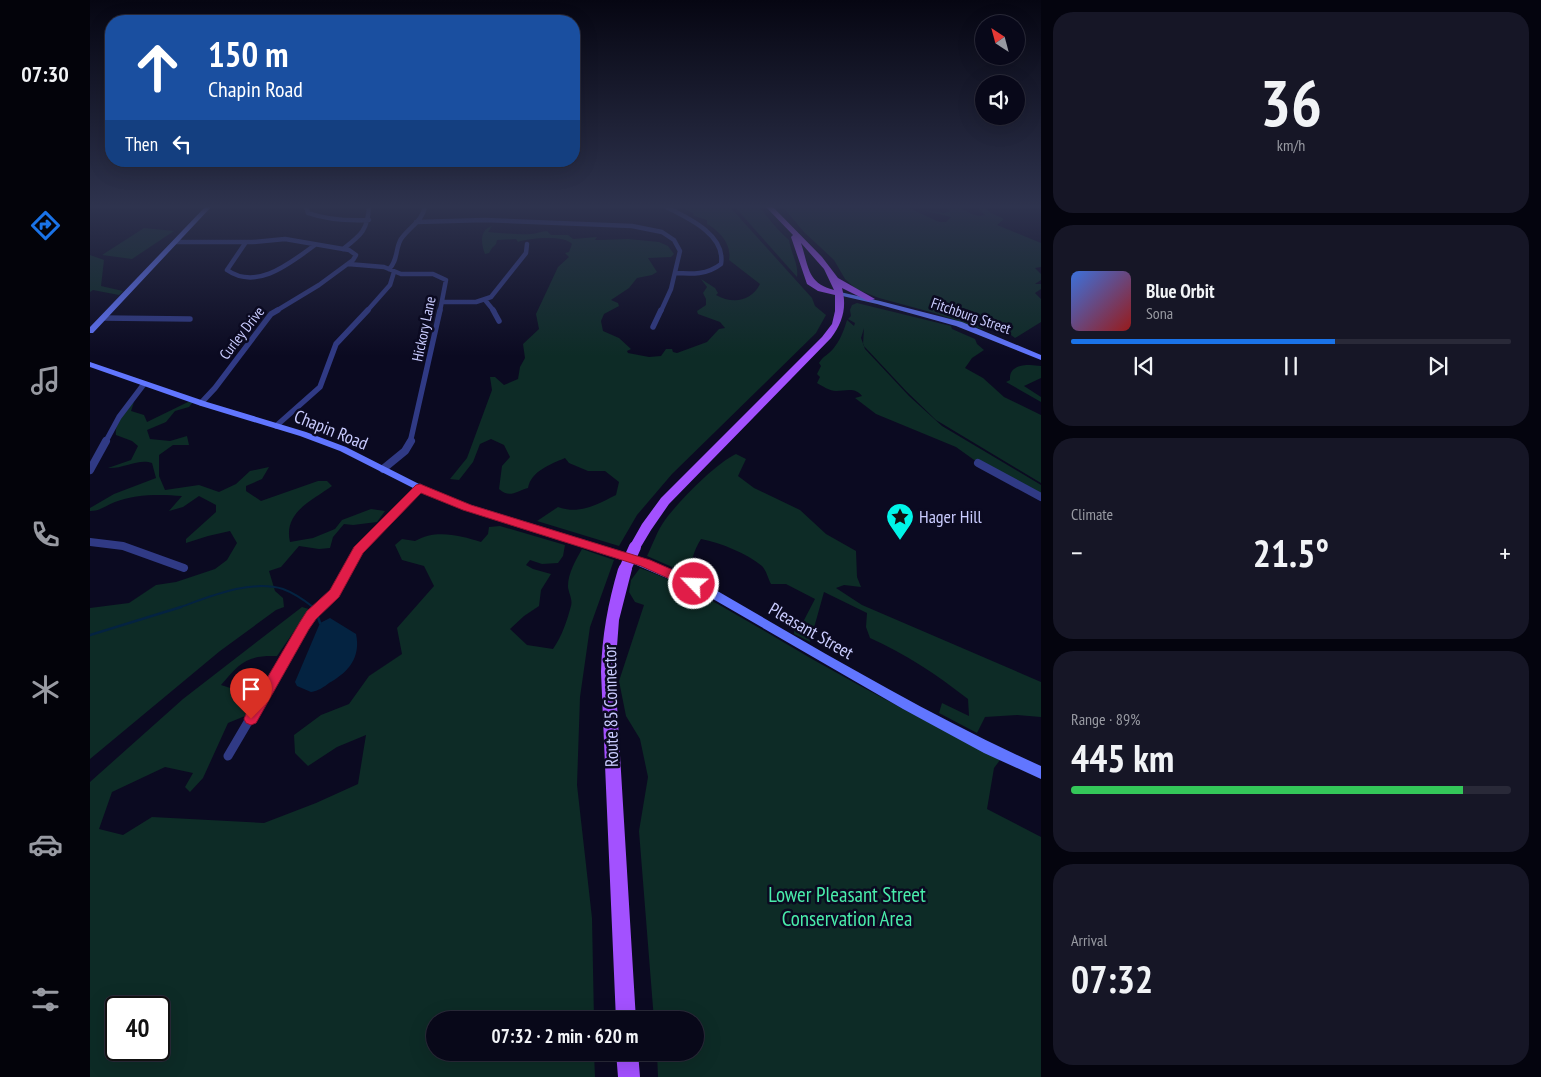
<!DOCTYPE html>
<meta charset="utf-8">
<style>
:root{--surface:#080819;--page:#161626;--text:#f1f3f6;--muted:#989aa2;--line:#292938;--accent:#1a73e8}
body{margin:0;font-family:"PT Sans Narrow",sans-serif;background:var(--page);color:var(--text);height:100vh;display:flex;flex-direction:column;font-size:19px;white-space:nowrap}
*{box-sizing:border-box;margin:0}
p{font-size:16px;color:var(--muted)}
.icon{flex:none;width:28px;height:28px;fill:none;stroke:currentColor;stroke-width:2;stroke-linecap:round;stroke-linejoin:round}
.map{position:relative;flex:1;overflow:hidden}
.drawer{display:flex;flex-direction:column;gap:12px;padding:12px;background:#04040e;width:500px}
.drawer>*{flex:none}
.banner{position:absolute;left:15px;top:15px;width:475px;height:152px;border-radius:20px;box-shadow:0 5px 20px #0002,0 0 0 1px var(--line);background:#1a4fa0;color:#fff;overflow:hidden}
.needle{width:32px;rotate:324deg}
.buttons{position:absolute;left:885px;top:15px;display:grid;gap:10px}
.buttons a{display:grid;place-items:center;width:50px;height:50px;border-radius:50%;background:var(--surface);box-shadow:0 5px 20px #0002,0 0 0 1px var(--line);font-size:25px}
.speed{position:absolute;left:15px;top:996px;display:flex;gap:10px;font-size:25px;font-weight:700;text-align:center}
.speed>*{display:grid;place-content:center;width:65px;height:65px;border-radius:50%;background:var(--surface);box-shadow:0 5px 20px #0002,0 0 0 1px var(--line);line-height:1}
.speed .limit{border:2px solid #111;border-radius:8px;background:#fff;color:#111}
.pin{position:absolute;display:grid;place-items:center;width:42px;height:42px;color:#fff;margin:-51px -21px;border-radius:50% 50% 50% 0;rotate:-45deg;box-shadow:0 0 5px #0007}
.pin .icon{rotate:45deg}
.me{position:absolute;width:55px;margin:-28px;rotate:294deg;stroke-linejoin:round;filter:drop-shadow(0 0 4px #0008)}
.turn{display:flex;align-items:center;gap:18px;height:105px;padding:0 20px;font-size:22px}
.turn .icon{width:65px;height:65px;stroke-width:2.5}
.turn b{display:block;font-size:35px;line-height:42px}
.then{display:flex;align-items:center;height:48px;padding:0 20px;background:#0003;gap:10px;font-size:19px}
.big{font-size:38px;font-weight:600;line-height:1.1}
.drawer .card{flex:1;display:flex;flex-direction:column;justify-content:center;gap:8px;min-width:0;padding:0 18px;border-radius:20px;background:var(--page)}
.drawer .dial{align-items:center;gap:0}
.dial b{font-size:65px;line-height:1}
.song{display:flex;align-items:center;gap:15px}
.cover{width:60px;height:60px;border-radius:8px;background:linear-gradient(135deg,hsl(220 70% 55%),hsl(0 70% 35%))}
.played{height:5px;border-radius:2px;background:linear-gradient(90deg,var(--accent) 60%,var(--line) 60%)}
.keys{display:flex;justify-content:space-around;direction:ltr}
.heat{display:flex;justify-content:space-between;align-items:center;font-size:28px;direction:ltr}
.charge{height:8px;border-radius:4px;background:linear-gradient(90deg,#34c759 89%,var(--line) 0)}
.trip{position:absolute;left:336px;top:1011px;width:278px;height:50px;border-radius:25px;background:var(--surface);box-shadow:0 5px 20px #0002,0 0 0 1px var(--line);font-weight:600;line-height:50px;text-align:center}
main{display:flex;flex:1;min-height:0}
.dock{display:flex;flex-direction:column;width:90px;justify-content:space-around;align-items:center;background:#03030a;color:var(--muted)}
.dock .icon{width:35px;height:35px}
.dock .current{color:var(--accent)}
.dock b{font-size:22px;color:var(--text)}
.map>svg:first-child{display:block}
.green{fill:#0d2b26;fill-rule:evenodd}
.water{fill:#042341}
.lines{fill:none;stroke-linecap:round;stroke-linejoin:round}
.stream-far1{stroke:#042341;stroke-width:2}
.stream{stroke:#042341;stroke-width:2.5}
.street-far3{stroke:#303a85;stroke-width:4.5}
.street-far2{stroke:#303a85;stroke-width:5.5}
.street-far1{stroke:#303a85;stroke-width:8}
.street{stroke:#303a85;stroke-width:9}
.secondary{fill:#6176ff;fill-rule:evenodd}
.primary{fill:#a351ff;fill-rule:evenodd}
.primary-bridge{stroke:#a351ff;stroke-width:12}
.route{fill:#e11d48;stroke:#92132f}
.labels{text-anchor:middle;stroke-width:5;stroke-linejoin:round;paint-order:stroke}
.far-street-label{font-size:15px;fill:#caccff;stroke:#0b0a21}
.street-label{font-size:18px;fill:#caccff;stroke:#0b0a21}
.poi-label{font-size:18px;fill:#caccff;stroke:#0b0a21;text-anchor:start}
.near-park-label{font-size:21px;fill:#49ecaa;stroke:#0b0a21}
</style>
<main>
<nav class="dock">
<b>07:30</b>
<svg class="icon current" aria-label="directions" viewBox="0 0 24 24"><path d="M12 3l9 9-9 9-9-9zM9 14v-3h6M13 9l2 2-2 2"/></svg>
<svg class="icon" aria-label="music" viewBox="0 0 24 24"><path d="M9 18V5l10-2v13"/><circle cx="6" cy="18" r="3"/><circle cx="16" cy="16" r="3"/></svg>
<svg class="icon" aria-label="phone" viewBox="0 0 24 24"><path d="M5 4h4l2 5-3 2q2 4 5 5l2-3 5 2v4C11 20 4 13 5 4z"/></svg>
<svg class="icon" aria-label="climate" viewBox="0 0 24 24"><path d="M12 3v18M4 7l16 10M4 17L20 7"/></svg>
<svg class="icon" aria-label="car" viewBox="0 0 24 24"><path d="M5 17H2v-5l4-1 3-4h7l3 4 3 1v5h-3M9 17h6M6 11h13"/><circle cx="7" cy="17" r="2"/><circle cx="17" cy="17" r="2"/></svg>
<svg class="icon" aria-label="filters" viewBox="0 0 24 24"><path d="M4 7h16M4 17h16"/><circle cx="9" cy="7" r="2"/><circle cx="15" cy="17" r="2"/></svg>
</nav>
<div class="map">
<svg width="951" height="1077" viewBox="0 0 951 1077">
<rect width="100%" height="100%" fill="#0b0a21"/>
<path class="green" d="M 590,206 L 639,206 L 722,298 L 725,306 L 736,315 L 726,333 L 582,474 L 547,515 L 529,546 L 447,521 L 468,507 C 489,515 508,504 526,495 L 529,482 L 515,471 L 498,471 L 479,463 L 475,458 C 461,464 441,471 438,488 C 426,491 420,499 409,489 L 412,466 L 420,457 L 414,445 L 401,439 L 390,444 L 383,462 L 369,480 L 360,479 L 377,458 L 402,390 L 400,377 L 405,377 L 414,385 L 428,379 L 430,367 L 435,358 L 433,344 L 449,329 L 446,314 L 468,267 L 479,257 L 475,253 L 479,252 L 482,244 C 474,235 439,238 428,242 L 426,239 L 407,240 L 406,244 L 402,248 L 399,253 L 395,254 C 391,244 389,230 402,226 L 398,232 C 413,233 427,235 441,234 C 447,234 451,231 457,231 L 461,235 L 478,235 L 483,239 L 507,237 L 505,240 L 508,240 L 538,239 L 569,242 L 578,246 L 584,254 L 581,257 L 558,258 L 567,272 L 562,275 L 547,278 L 539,288 L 521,300 L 528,303 L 529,306 L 514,314 L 511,321 L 513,331 L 529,338 L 541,349 L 537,351 L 538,353 L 559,357 L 571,356 L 576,349 L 582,349 L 583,352 L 587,353 L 617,342 L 629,329 L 635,328 L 630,322 L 608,314 L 607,311 L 616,305 L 616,299 L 613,293 L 617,287 L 611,279 L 625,288 L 628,293 L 626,295 C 642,304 661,302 670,284 L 639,260 C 642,245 630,231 617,224 L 617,220 L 604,216 L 603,213 L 591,208 Z
M 644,206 L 668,206 C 678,217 687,230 699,240 C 701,253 709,265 707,277 Z
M 692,206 L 815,206 L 849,222 L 856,222 L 861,217 L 833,210 L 854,213 L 860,211 L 855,206 C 859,206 864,205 868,206 C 877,211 885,218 895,215 L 887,208 L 890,206 L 892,206 L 901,213 L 914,219 L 907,225 L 951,243 L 951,267 L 945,268 L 951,274 L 951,280 L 945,284 L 951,284 L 951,289 L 945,293 L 951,299 L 951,322 L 925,338 L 917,332 L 896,327 L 891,329 L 844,313 L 789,298 L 766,289 L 755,279 L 744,260 L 714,232 Z
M 54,228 L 84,231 L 42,259 L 12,255 Z
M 0,255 L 14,260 L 11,286 L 33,291 L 29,295 L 3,290 L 0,292 Z
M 767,303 L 861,326 L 862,329 L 885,339 L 887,344 L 894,350 L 882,358 L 875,368 L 893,378 L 914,397 L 951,415 L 951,483 L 846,420 L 816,391 L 773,345 L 774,328 L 771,338 L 775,349 L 819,396 L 852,426 L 951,485 L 951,501 L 908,477 L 866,447 L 786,414 L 765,398 L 772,396 C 765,387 756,391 746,391 C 740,391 732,386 727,383 L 730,377 L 727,374 L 731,366 L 729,363 C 733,356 738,355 743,349 C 750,341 754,330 757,320 L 764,326 L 765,323 L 758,319 L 761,316 L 760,310 L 762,305 Z
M 940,365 L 951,366 L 951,378 L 934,386 L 951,397 L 951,402 L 916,382 L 920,380 C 919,367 930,365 940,365 Z
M 44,402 L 41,411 L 54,415 L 57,422 L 98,402 L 103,402 L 99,407 L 85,411 L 76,422 L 57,430 L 60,439 L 80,441 L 97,436 L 99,445 L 83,445 L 69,455 L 69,476 L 75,490 L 109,485 L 129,492 L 146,484 L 160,471 L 179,467 L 172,479 L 156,486 L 156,491 L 171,501 L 228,481 L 237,481 L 242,486 C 223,500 193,512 200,542 L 223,538 L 245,529 L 252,520 L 281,509 L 295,511 L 287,522 L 263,525 L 254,524 L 243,537 L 240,548 L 229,549 L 209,546 L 191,567 L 179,571 L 185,591 L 193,598 L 194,607 L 186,610 L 130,651 L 0,759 L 0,608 L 39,603 L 66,585 L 86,582 L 125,569 L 137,560 L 147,543 L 140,531 L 118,536 L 96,543 L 96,539 L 126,512 L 126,505 L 109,496 L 93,507 L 79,511 L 92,496 C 70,494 45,494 25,502 C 16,505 11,511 0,511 L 0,508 L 24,494 L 66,478 L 62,463 C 49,458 33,469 18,468 L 41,460 L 48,446 L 42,441 L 26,435 C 24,425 36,409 44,402 Z
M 646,454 L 656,459 L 648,476 L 664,488 L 710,510 L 736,534 L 766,551 L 767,577 L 771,587 L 754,585 L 746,588 L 772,605 L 951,682 L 951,717 L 927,715 L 895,717 L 887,733 L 849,713 L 852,703 L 879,716 L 878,699 C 847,675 816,654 780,638 L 776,627 L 777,613 L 734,592 L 720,642 L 704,634 L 705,622 L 712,624 L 725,599 L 696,584 L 681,584 C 678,578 676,570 672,566 C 656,553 631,543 611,539 C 603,551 603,561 596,573 L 557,556 C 563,544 567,531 575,520 C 589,501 625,464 646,454 Z
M 410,526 L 475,545 L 473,556 L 468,563 L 452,564 L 440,560 L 436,565 L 443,569 L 461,574 L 451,590 L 449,606 L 434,616 L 420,629 L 437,645 L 463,649 C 472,636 477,621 481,606 C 483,599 478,592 478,586 C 478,573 486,560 492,549 L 524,560 L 500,627 L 490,697 L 487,785 L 502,918 L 504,1020 L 345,1020 L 345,1052 L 504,1053 L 505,1077 L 0,1077 L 0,782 L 93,699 L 212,607 L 222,610 L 211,621 L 187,656 C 156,655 150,663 131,685 L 153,692 L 161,697 L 155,716 L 138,723 L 113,778 L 100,792 L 95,787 L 103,773 L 75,767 L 22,792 L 9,829 L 33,835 L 62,817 L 174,823 L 226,803 L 268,784 L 276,735 L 247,747 L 218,766 L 205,753 L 204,735 L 231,715 L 259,704 L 279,676 L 312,654 L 307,628 L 344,586 L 334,566 L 312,560 L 305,545 L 312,539 L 325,541 C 345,529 370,535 391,542 L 398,534 L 399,527 ZM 26,1008 L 69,1008 L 69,1050 L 26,1050 Z
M 550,568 C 611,590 666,627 722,659 C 784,694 847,727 910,760 L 904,768 L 897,809 L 951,837 L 951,1077 L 568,1077 L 567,1053 L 605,1052 L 605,1020 L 564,1020 L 549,831 L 558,777 L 550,739 L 536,716 L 529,681 L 554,605 L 545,602 L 539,592 L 541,580 Z"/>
<path class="water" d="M 240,618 L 266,634 C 271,657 259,672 239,683 C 234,687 228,691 221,692 L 207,686 L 205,682 L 230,623 Z"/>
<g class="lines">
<path class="stream-far1" d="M 88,608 C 119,597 159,579 193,589 C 204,593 214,600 223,607"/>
<path class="stream" d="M 228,617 L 230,623
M 0,635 L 91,607"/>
<path class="street-far3" d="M 216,206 L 218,213 C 238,220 258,221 279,220
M 574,206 C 596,217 636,234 631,264 C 617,275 602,274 585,273
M 326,222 L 395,220 L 542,226 L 572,232 L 584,240 L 590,251 L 581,289 L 571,311
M 85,242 L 163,242 L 195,239 L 259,250 L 266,255 L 263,260 L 229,285 L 186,311
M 156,242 L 137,270 C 167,291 200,263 225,245
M 253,249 C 271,235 278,230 279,206
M 258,264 L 294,267 L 311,274 L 343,274 L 356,280 L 350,311
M 299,269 C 308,261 305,249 311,239 C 319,227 333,221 335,206
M 395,300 L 404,311
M 352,302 L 386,302 L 401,297 L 436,253 L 437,244
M 277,311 L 300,285 L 304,272"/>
<path class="street-far2" d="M 403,310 L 409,321
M 13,318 L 100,319
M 563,327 L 571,310
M 111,403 L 125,388 L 181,314 L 188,310
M 186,426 L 230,387 L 246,344 L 278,310
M 15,443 L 29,417 L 54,384
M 320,443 L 350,310"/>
<path class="street-far1" d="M 888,463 L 951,497
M 293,469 L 315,451 L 321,441
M 0,470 L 16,441
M 0,542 L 33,546 L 94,568
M 229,608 L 244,594 L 268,550 L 330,488"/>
<path class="street" d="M 138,756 L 221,615 L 230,607"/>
<path class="secondary" d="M 116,206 L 122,206 L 3,333 L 0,333 L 0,327 Z
M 750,292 L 790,301 L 872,322 L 951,355 L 951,360 L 866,326 L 787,304 L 748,295 L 748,293 Z
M 0,362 L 117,402 L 216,432 L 256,447 L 335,487 L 368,501 L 552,558 L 624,589 C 731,651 838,715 951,766 L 951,779 L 894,753 L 813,709 L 616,595 L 544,564 L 362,505 L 329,491 L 250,451 L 210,436 L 111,406 L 0,367 Z"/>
<path class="primary" d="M 675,206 L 682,206 L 732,257 L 748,278 L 785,299 L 778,301 L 752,288 C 757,307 753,322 741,338 L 579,504 L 561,530 L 549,550 L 541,550 L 539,547 L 552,524 L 571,498 L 732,337 L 742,324 L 745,311 L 745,295 L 728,291 L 717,284 L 701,237 L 703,235 ZM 711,243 L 734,269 L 744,290 C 717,283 719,267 711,243 Z
M 535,564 L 540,565 L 542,569 L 529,620 L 525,672 L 546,1020 L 526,1020 L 511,672 C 512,636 518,603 528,569 L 530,565 Z
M 526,1052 L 548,1052 L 550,1077 L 528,1077 Z"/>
<path class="primary-bridge" d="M 535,569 L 545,547"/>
</g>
<linearGradient id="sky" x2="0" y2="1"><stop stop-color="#060612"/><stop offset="0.58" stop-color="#2e334e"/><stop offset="1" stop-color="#2e334e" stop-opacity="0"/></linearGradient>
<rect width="951" height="356" fill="url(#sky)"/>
<path class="route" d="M 330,484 L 381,505 L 560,560 L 608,581 L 610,584 L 608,588 L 600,588 L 551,566 L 373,510 L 331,493 L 273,553 L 249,597 L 226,619 L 219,629 L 166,723 L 161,725 L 156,723 L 154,719 L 156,714 L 210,622 L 217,611 L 240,590 L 264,547 L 326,485 Z"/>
<defs>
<symbol id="sight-pin" viewBox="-11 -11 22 30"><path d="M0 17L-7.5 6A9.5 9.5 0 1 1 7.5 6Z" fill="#00f5e8" stroke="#0b0a21"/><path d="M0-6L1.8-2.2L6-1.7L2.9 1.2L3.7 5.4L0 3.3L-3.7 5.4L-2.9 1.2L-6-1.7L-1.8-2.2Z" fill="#111"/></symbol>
</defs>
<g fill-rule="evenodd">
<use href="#sight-pin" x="794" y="501" width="32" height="43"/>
</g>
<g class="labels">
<g class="far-street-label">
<text transform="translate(881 316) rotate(19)" y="5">Fitchburg Street</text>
<text transform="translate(334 329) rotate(-78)" y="5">Hickory Lane</text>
<text transform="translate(152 333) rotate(-52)" y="5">Curley Drive</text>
</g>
<g class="street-label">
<text transform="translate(241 430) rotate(22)" y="6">Chapin Road</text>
<text transform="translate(721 631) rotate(30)" y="6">Pleasant Street</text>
<text transform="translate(521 706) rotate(-91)" y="6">Route 85 Connector</text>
</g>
<g class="poi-label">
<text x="829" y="523">Hager Hill</text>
</g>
<g class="near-park-label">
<text x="757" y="902">Lower Pleasant Street<tspan x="757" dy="24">Conservation Area</tspan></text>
</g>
</g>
</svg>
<div class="buttons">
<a><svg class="needle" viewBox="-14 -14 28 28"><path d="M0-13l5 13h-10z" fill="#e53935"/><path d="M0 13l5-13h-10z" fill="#989aa2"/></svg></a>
<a><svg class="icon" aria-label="sound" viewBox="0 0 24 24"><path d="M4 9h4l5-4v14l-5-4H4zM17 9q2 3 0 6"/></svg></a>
</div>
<div class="speed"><div class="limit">40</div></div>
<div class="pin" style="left:161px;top:719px;background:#d93025"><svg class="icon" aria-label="arrive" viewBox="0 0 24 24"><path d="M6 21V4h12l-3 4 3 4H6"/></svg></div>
<svg class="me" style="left:604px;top:584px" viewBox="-20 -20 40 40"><circle r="17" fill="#e11d48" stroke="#fff" stroke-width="3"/><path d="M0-11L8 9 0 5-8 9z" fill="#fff"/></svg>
<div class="trip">07:32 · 2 min · 620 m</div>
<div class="banner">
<div class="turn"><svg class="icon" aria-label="ahead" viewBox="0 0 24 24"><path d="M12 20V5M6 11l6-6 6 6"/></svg><div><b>150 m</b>Chapin Road</div></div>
<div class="then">Then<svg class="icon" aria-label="left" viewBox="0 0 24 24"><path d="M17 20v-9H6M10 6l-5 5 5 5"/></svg></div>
</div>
</div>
<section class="drawer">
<div class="card dial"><b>36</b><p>km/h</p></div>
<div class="card">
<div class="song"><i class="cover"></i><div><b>Blue Orbit</b><p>Sona</p></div></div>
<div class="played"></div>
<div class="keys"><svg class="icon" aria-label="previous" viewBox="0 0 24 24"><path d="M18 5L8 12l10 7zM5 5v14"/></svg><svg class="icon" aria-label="pause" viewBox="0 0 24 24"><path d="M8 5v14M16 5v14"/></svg><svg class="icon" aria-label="next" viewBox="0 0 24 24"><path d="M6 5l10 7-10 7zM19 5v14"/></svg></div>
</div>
<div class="card"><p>Climate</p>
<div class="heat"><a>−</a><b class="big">21.5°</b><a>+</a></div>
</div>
<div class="card"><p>Range · 89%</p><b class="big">445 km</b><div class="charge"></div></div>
<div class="card"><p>Arrival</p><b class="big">07:32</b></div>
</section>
</main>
